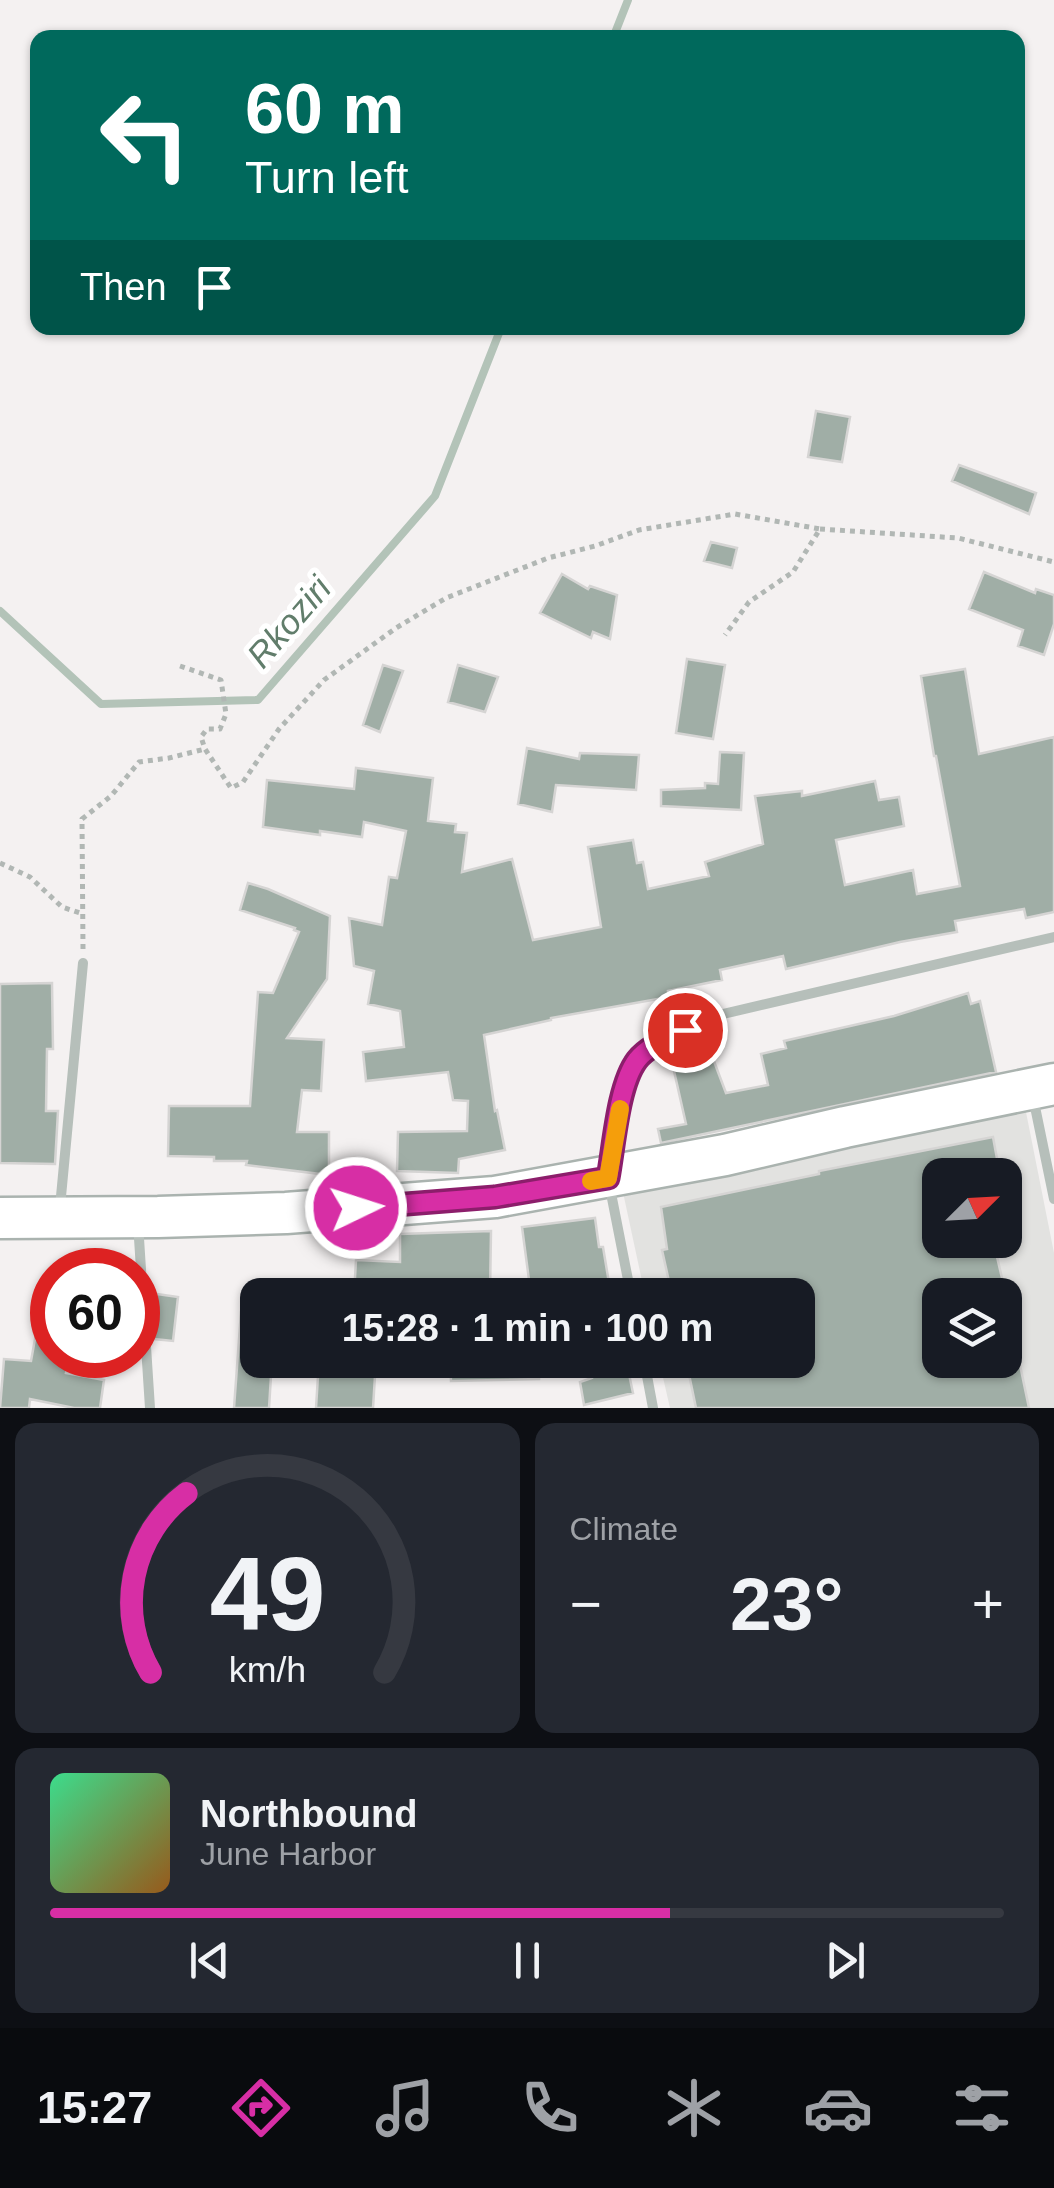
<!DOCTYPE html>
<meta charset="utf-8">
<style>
:root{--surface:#171b24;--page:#242831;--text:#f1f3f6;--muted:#9ea1a6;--line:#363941;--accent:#d72ea5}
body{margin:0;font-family:Helvetica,sans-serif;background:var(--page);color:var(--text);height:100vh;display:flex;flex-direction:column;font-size:38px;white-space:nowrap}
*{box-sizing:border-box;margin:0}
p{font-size:32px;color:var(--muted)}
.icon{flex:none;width:55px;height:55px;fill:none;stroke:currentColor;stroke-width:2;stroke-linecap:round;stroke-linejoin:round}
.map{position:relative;height:1408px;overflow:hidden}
.drawer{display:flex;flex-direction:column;gap:15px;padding:15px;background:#0d0f14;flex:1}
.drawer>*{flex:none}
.banner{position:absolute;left:30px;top:30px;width:995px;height:305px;border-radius:20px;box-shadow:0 2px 8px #0004;background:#00695c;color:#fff;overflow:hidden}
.needle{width:65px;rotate:66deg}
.buttons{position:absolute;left:922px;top:1158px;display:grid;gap:20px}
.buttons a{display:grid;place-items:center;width:100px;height:100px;border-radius:20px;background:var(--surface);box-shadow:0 2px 8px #0004;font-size:50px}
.speed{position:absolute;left:30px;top:1248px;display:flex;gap:20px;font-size:50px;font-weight:700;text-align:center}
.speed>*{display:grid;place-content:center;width:130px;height:130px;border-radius:50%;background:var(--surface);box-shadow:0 2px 8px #0004;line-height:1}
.speed .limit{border:15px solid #d22;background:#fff;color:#111}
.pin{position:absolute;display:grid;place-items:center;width:85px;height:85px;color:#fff;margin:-42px;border:5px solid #fff;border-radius:50%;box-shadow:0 2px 10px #0007}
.me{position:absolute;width:110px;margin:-55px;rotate:86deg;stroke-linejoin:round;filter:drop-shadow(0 0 8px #0008)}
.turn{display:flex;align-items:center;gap:35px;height:210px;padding:0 50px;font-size:45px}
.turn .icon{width:130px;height:130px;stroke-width:2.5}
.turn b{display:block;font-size:70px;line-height:85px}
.then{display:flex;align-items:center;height:95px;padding:0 50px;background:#0003;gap:20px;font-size:38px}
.big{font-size:75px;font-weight:800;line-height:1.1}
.drawer .widget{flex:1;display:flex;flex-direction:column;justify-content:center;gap:15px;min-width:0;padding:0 35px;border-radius:20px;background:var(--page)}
.drawer .dial{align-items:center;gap:0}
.dial svg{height:260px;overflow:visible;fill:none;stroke:var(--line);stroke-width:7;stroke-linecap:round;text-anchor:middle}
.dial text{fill:var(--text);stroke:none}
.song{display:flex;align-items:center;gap:30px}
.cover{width:120px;height:120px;border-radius:15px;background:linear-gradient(135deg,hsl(150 70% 55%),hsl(30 70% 35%))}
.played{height:10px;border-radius:5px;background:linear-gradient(90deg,var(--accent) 65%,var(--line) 65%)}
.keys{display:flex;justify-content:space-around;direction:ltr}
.heat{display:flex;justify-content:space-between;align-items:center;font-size:55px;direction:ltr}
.drawer .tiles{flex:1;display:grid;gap:15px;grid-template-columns:1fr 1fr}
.widget:last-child{grid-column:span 2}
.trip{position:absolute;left:240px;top:1278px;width:575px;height:100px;border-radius:20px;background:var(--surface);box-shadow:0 2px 8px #0004;font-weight:800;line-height:100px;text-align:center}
.tabs{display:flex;height:160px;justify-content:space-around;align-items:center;background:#090b0e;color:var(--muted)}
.tabs .icon{width:70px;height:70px}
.tabs .selected{color:var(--accent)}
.tabs b{font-size:45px;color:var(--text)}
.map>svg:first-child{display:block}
.built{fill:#e2e2e0;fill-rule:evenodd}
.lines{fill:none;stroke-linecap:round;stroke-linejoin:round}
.stream{stroke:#b3c3b8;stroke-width:8}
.building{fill:#a0aea6;stroke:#d5d4d3;stroke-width:2.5}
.primary-casing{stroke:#aab3af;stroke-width:45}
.path{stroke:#b1b7b4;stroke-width:5;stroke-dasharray:5 5;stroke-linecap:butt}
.minor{stroke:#b6bfba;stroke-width:10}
.primary{stroke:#fff;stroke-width:40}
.route-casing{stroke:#8c1e6b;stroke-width:25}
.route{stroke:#d72ea5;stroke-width:18}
.slow{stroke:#f59e0b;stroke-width:18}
.labels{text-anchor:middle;stroke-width:10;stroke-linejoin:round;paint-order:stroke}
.water-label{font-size:35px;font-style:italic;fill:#617d6b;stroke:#fff}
</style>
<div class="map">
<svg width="1054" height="1408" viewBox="0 0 1054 1408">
<rect width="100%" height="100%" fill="#f4f1f1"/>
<path class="built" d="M 1023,1097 L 1054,1253 L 1054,1408 L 670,1408 L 659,1360 L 798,1360 L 798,1295 L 645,1295 L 621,1183 ZM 940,1175 L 1005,1175 L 1005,1240 L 940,1240 ZM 940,1295 L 1005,1295 L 1005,1360 L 940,1360 Z"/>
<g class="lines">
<path class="stream" d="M 613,38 L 628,0
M 0,611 L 101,704 L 258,700 L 435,496 L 501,328"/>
</g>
<path class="building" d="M 816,411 L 850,417 L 842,462 L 808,457 Z
M 959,465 L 1036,493 L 1029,514 L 952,481 Z
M 711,542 L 737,548 L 732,568 L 704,561 Z
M 984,572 L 1035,593 L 1036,589 L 1054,595 L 1054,624 L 1044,655 L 1018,646 L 1023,630 L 969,609 Z
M 562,574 L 588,589 L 590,586 L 617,595 L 610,639 L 593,632 L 591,638 L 540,613 Z
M 687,659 L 725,665 L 713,739 L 676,733 Z
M 383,665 L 403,671 L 380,732 L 363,725 Z
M 458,665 L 498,677 L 485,712 L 448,702 Z
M 965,669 L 979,754 L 1054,737 L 1054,912 L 1026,918 L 1024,909 L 955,921 L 957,932 L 900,942 L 786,969 L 783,956 L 720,970 L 722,980 L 668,991 L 669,997 L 551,1018 L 551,1020 L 484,1035 L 495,1111 L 497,1110 L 505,1150 L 459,1159 L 458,1173 L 397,1171 L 398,1132 L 467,1131 L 468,1101 L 453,1100 L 448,1072 L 366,1081 L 363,1052 L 404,1047 L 400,1011 L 368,1004 L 374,971 L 354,966 L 349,918 L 382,925 L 389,877 L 397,878 L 406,831 L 364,822 L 362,837 L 320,831 L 320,835 L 263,827 L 267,780 L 354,789 L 356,768 L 433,778 L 428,821 L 456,824 L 455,832 L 467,833 L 462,872 L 512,859 L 533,940 L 601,927 L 588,847 L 633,840 L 637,863 L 643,862 L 648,889 L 709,876 L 705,862 L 763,844 L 755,796 L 802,791 L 802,796 L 875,781 L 879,800 L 899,797 L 904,826 L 836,840 L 845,885 L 913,870 L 917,894 L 960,886 L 936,756 L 934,756 L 921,676 Z
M 527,748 L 579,759 L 580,753 L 639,755 L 636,790 L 556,785 L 552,812 L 518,804 Z
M 720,752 L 744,753 L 741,810 L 661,806 L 661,790 L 705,788 L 705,783 L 718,784 Z
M 248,883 L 268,889 L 330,916 L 327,979 L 287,1038 L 324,1040 L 321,1091 L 302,1090 L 297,1132 L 329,1132 L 329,1175 L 246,1165 L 247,1161 L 214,1161 L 214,1157 L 168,1156 L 169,1106 L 250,1106 L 258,992 L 273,993 L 299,932 L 294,930 L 295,928 L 240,910 Z
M 52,983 L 53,1049 L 47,1049 L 46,1111 L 58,1111 L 55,1164 L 0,1163 L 0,984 Z
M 968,993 L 971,1004 L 980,1001 L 996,1072 L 661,1143 L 658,1129 L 686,1124 L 674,1071 L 712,1056 L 726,1093 L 768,1085 L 761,1054 L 786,1048 L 784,1041 L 894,1016 Z
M 993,1137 L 1000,1175 L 940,1175 L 940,1189 L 935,1190 L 940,1213 L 940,1240 L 993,1240 L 1006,1295 L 940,1295 L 940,1360 L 1019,1360 L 1029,1408 L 696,1408 L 686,1360 L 798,1360 L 798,1295 L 672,1295 L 662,1250 L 667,1249 L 661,1207 L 819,1174 L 819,1171 Z
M 595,1218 L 599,1247 L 603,1247 L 611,1295 L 531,1295 L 522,1227 Z
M 491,1231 L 490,1295 L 354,1295 L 356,1260 L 400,1262 L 400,1234 Z
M 157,1294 L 178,1297 L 173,1341 L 154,1339 L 153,1324 Z
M 41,1306 L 52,1307 L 52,1355 L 59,1355 L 58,1364 L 68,1365 L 66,1373 L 104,1380 L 100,1408 L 74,1408 L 30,1399 L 29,1408 L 0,1408 L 4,1359 L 31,1361 Z
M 241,1312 L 258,1312 L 258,1360 L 272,1360 L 269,1408 L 234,1408 Z
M 319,1360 L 376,1360 L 373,1408 L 316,1408 Z
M 539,1360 L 539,1379 L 451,1381 L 450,1361 Z
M 590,1360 L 626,1360 L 633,1393 L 584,1405 L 580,1382 L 592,1378 Z"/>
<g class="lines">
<defs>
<path id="primary" d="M 0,1218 L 158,1217 L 286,1213 L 495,1197 L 725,1155 L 845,1127 L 1054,1084"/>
</defs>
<use href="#primary" class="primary-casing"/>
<path class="path" d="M 820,529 L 958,538 L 1054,562
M 180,666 L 221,680 L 226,714 L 220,729 L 207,729 L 201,737 L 205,749 L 231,788 L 243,782 L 279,729 L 324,680 L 396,628 L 446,598 L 548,558 L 595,546 L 639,530 L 735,514 L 820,529 L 793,572 L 749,602 L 725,635
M 0,863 L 30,877 L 62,907 L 83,914
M 83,949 L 82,819 L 111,796 L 139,762 L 169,758 L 205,749"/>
<path class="minor" d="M 1033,1097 L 1054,1199
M 610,1167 C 616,1135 618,1088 637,1061 C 653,1040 687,1029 710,1017 L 1054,937
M 609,1183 L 631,1295
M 60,1207 L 83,963
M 138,1223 L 150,1408
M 644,1360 L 653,1408"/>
<use href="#primary" class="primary"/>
</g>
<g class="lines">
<defs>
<path id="route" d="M 356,1208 L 495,1197 L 608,1178 C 614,1146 618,1085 637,1060 C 648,1046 669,1038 685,1030"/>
</defs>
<use href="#route" class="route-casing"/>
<use href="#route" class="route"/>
<path class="slow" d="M 591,1181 L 608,1178 L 620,1109"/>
</g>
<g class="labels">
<g class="water-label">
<text transform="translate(289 622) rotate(-49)" y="12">Rkoziri</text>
</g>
</g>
</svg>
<div class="buttons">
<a><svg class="needle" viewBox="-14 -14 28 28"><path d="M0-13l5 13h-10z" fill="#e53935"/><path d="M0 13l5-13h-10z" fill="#9ea1a6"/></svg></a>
<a><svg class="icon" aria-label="layers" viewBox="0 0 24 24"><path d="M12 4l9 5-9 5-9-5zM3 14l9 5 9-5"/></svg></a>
</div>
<div class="speed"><div class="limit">60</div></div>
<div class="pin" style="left:685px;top:1030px;background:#d93025"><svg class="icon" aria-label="arrive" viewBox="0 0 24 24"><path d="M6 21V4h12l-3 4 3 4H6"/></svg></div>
<svg class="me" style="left:356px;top:1208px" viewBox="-20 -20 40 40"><circle r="17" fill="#d72ea5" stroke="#fff" stroke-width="3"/><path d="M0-11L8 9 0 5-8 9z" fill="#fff"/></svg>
<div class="trip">15:28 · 1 min · 100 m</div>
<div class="banner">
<div class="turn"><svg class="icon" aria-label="left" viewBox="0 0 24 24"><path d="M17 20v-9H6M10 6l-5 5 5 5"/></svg><div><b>60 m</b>Turn left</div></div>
<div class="then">Then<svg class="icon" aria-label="arrive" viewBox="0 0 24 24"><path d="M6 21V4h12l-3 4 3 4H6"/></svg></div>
</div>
</div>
<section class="drawer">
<div class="tiles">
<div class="widget dial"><svg viewBox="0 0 100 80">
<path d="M14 69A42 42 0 1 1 86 69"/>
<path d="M14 69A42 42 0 0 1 25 14" stroke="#d72ea5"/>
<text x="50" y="56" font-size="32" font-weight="700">49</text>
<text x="50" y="72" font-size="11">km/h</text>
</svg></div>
<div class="widget"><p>Climate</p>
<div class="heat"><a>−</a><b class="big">23°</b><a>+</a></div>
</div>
<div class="widget">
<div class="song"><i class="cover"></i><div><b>Northbound</b><p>June Harbor</p></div></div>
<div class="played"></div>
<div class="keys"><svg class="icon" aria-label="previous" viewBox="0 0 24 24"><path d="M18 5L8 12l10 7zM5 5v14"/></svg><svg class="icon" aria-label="pause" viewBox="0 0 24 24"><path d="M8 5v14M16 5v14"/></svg><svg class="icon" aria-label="next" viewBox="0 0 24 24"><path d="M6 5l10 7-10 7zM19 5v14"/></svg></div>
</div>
</div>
</section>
<nav class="tabs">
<b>15:27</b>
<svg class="icon selected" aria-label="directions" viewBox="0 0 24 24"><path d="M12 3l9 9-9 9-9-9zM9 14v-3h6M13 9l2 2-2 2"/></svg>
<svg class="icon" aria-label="music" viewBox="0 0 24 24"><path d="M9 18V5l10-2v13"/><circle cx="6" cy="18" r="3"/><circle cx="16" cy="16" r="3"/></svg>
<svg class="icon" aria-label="phone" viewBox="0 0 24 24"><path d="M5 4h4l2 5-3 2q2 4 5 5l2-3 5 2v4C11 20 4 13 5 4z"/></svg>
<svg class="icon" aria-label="climate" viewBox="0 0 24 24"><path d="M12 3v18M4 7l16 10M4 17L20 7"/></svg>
<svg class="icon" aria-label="car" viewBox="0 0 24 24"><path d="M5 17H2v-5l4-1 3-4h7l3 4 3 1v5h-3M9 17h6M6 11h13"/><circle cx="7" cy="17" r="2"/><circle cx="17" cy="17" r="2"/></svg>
<svg class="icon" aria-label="filters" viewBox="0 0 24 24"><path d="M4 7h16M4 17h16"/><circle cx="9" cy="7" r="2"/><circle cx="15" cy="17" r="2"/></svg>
</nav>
